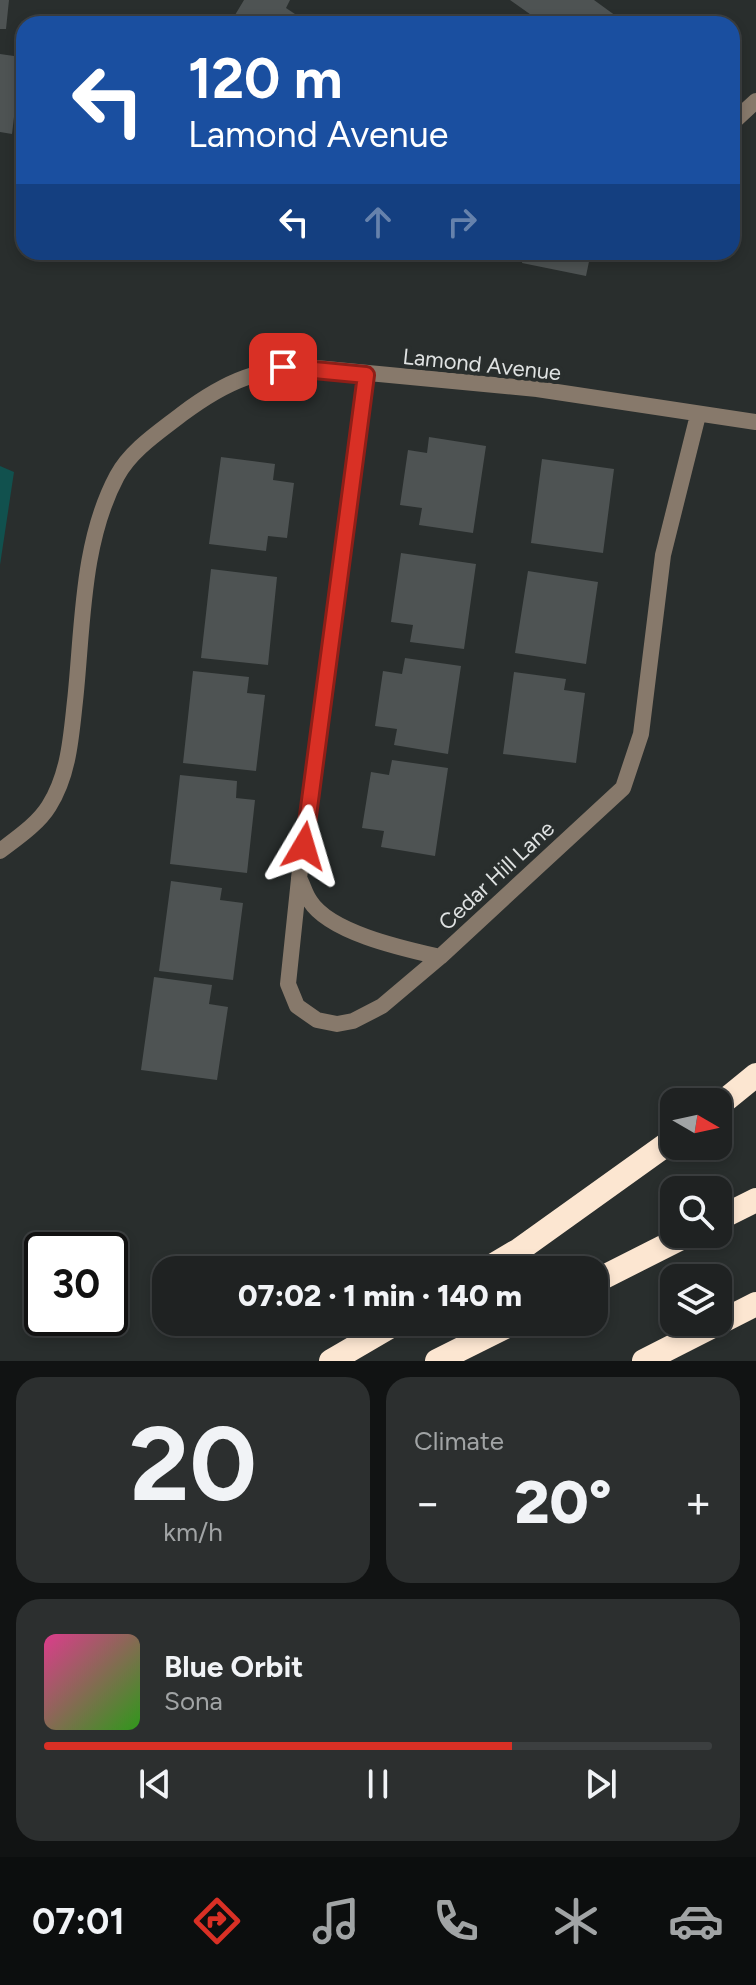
<!DOCTYPE html>
<meta charset="utf-8">
<style>
:root{--surface:#1f2222;--page:#2c2f2f;--text:#f1f3f6;--muted:#a1a4a5;--line:#3c3f40;--accent:#d93025}
body{margin:0;font-family:Figtree,sans-serif;background:var(--page);color:var(--text);height:100vh;display:flex;flex-direction:column;font-size:30px;white-space:nowrap}
*{box-sizing:border-box;margin:0}
p{font-size:26px;color:var(--muted)}
.icon{flex:none;width:44px;height:44px;fill:none;stroke:currentColor;stroke-width:2;stroke-linecap:round;stroke-linejoin:round}
.map{position:relative;height:1361px;overflow:hidden}
.side{display:flex;flex-direction:column;gap:16px;padding:16px;background:#111313;flex:1}
.side>*{flex:none}
.top-card{position:absolute;left:16px;top:16px;width:724px;height:244px;border-radius:24px;box-shadow:0 4px 12px #0003,0 0 0 2px var(--line);background:#1a4fa0;color:#fff;overflow:hidden}
.needle{width:52px;rotate:99deg}
.buttons{position:absolute;left:660px;top:1088px;display:grid;gap:16px}
.buttons a{display:grid;place-items:center;width:72px;height:72px;border-radius:16px;background:var(--surface);box-shadow:0 4px 12px #0003,0 0 0 2px var(--line);font-size:40px}
.speed{position:absolute;left:24px;top:1232px;display:flex;gap:16px;font-size:40px;font-weight:700;text-align:center}
.speed>*{display:grid;place-content:center;width:104px;height:104px;border-radius:50%;background:var(--surface);box-shadow:0 4px 12px #0003,0 0 0 2px var(--line);line-height:1}
.speed .limit{border:4px solid #111;border-radius:12px;background:#fff;color:#111}
.pin{position:absolute;display:grid;place-items:center;width:68px;height:68px;color:#fff;margin:-34px;border-radius:16px;box-shadow:0 4px 12px #0006}
.me{position:absolute;width:88px;margin:-44px;rotate:7deg;stroke-linejoin:round;filter:drop-shadow(0 0 6px #0008)}
.turn{display:flex;align-items:center;gap:28px;height:168px;padding:0 40px;font-size:36px}
.turn .icon{width:104px;height:104px;stroke-width:2.5}
.turn b{display:block;font-size:56px;line-height:68px}
.lanes{display:flex;align-items:center;height:76px;padding:0 40px;background:#0003;justify-content:center;gap:40px;direction:ltr}
.lanes .off{opacity:.35}
.big{font-size:60px;font-weight:800;line-height:1.1}
.side .tile{flex:1;display:flex;flex-direction:column;justify-content:center;gap:12px;min-width:0;padding:0 28px;border-radius:24px;background:var(--page)}
.side .dial{align-items:center;gap:0}
.dial b{font-size:104px;line-height:1}
.song{display:flex;align-items:center;gap:24px}
.cover{width:96px;height:96px;border-radius:12px;background:linear-gradient(135deg,hsl(330 70% 55%),hsl(110 70% 35%))}
.played{height:8px;border-radius:4px;background:linear-gradient(90deg,var(--accent) 70%,var(--line) 70%)}
.keys{display:flex;justify-content:space-around;direction:ltr}
.heat{display:flex;justify-content:space-between;align-items:center;font-size:44px;direction:ltr}
.side .tiles{flex:1;display:grid;gap:16px;grid-template-columns:1fr 1fr}
.tile:last-child{grid-column:span 2}
.trip{position:absolute;left:152px;top:1256px;width:456px;height:80px;border-radius:24px;background:var(--surface);box-shadow:0 4px 12px #0003,0 0 0 2px var(--line);font-weight:800;line-height:80px;text-align:center}
.tab-bar{display:flex;height:128px;justify-content:space-around;align-items:center;background:#0c0e0e;color:var(--muted)}
.tab-bar .icon{width:56px;height:56px}
.tab-bar .on{color:var(--accent)}
.tab-bar b{font-size:36px;color:var(--text)}
.map>svg:first-child{display:block}
.water{fill:#11514e}
.building{fill:#4e5353}
.lines{fill:none;stroke-linecap:round;stroke-linejoin:round}
.minor{stroke:#87796b;stroke-width:16}
.motorway{stroke:#fce6d1;stroke-width:24}
.route-casing{stroke:#8d1f18;stroke-width:20}
.route{stroke:#d93025;stroke-width:14}
.labels{text-anchor:middle;stroke-width:8;stroke-linejoin:round;paint-order:stroke}
.street-label{font-size:22px;fill:#dfe2e2;stroke:#292e2d}
</style>
<div class="map">
<svg width="756" height="1361" viewBox="0 0 756 1361">
<rect width="100%" height="100%" fill="#292e2d"/>
<path class="water" d="M 0,466 L 14,472 L 0,565 Z"/>
<path class="building" d="M 0,0 L 9,0 L 6,29 L 0,29 Z
M 244,0 L 290,0 L 286,8 L 298,16 L 294,24 L 238,24 L 232,20 Z
M 510,0 L 594,0 L 616,16 L 611,24 L 544,24 Z
M 0,54 L 21,57 L 12,134 L 0,132 Z
M 524,252 L 591,252 L 586,276 L 522,263 Z
M 429,437 L 486,446 L 473,533 L 419,525 L 422,508 L 400,505 L 408,450 L 427,453 Z
M 221,457 L 275,464 L 273,480 L 294,483 L 287,538 L 268,536 L 266,551 L 209,544 Z
M 542,459 L 614,469 L 603,553 L 531,543 Z
M 401,553 L 476,564 L 464,649 L 410,642 L 413,625 L 391,622 Z
M 211,569 L 277,577 L 268,665 L 201,658 Z
M 528,571 L 598,582 L 586,664 L 515,653 Z
M 405,658 L 461,666 L 448,754 L 394,745 L 397,729 L 375,726 L 383,671 L 402,674 Z
M 193,671 L 249,677 L 247,693 L 265,695 L 256,771 L 183,763 Z
M 514,672 L 566,679 L 564,690 L 585,693 L 576,763 L 503,754 Z
M 392,760 L 448,768 L 435,856 L 381,847 L 384,831 L 362,828 L 371,772 L 389,775 Z
M 180,775 L 237,781 L 236,798 L 255,800 L 247,873 L 170,864 Z
M 171,881 L 222,888 L 220,900 L 243,903 L 233,980 L 159,971 Z
M 154,977 L 212,985 L 209,1004 L 228,1007 L 217,1080 L 141,1070 Z"/>
<g class="lines">
<path class="minor" d="M 732,123 L 756,101
M 366,375 L 299,878 C 303,885 305,894 310,901 C 330,933 405,949 440,957 L 623,788 L 641,734 L 663,555 L 698,415
M 0,851 C 17,838 38,824 49,806 C 69,774 71,737 75,701 C 83,628 81,543 117,476 C 131,450 159,432 182,414 C 226,381 261,366 316,368 L 537,389 L 756,422
M 299,879 L 288,984 L 297,1006 L 317,1020 L 337,1024 L 353,1021 L 382,1006 L 440,957"/>
<path class="motorway" d="M 718,1106 L 756,1075
M 718,1219 L 756,1200
M 485,1270 L 519,1250 L 674,1139
M 594,1282 L 689,1234
M 331,1361 L 398,1322
M 437,1361 L 515,1322
M 644,1361 L 756,1304"/>
</g>
<g class="lines">
<defs>
<path id="route" d="M 283,367 L 366,375 L 304,846"/>
</defs>
<use href="#route" class="route-casing"/>
<use href="#route" class="route"/>
</g>
<g class="labels">
<g class="street-label">
<text transform="translate(482 364) rotate(6)" y="8">Lamond Avenue</text>
<text transform="translate(496 875) rotate(-43)" y="8">Cedar Hill Lane</text>
</g>
</g>
</svg>
<div class="buttons">
<a><svg class="needle" viewBox="-14 -14 28 28"><path d="M0-13l5 13h-10z" fill="#e53935"/><path d="M0 13l5-13h-10z" fill="#a1a4a5"/></svg></a>
<a><svg class="icon" aria-label="search" viewBox="0 0 24 24"><circle cx="10" cy="10" r="6"/><path d="M15 15l6 6"/></svg></a>
<a><svg class="icon" aria-label="layers" viewBox="0 0 24 24"><path d="M12 4l9 5-9 5-9-5zM3 14l9 5 9-5"/></svg></a>
</div>
<div class="speed"><div class="limit">30</div></div>
<div class="pin" style="left:283px;top:367px;background:#d93025"><svg class="icon" aria-label="arrive" viewBox="0 0 24 24"><path d="M6 21V4h12l-3 4 3 4H6"/></svg></div>
<svg class="me" style="left:304px;top:846px" viewBox="-20 -20 40 40"><path d="M0-17L14 15 0 8-14 15z" fill="#d93025" stroke="#fff" stroke-width="4"/></svg>
<div class="trip">07:02 · 1 min · 140 m</div>
<div class="top-card">
<div class="turn"><svg class="icon" aria-label="left" viewBox="0 0 24 24"><path d="M17 20v-9H6M10 6l-5 5 5 5"/></svg><div><b>120 m</b>Lamond Avenue</div></div>
<div class="lanes"><svg class="icon" aria-label="left" viewBox="0 0 24 24"><path d="M17 20v-9H6M10 6l-5 5 5 5"/></svg><svg class="icon off" aria-label="ahead" viewBox="0 0 24 24"><path d="M12 20V5M6 11l6-6 6 6"/></svg><svg class="icon off" aria-label="right" viewBox="0 0 24 24"><path d="M7 20v-9h11M14 6l5 5-5 5"/></svg></div>
</div>
</div>
<section class="side">
<div class="tiles">
<div class="tile dial"><b>20</b><p>km/h</p></div>
<div class="tile"><p>Climate</p>
<div class="heat"><a>−</a><b class="big">20°</b><a>+</a></div>
</div>
<div class="tile">
<div class="song"><i class="cover"></i><div><b>Blue Orbit</b><p>Sona</p></div></div>
<div class="played"></div>
<div class="keys"><svg class="icon" aria-label="previous" viewBox="0 0 24 24"><path d="M18 5L8 12l10 7zM5 5v14"/></svg><svg class="icon" aria-label="pause" viewBox="0 0 24 24"><path d="M8 5v14M16 5v14"/></svg><svg class="icon" aria-label="next" viewBox="0 0 24 24"><path d="M6 5l10 7-10 7zM19 5v14"/></svg></div>
</div>
</div>
</section>
<nav class="tab-bar">
<b>07:01</b>
<svg class="icon on" aria-label="directions" viewBox="0 0 24 24"><path d="M12 3l9 9-9 9-9-9zM9 14v-3h6M13 9l2 2-2 2"/></svg>
<svg class="icon" aria-label="music" viewBox="0 0 24 24"><path d="M9 18V5l10-2v13"/><circle cx="6" cy="18" r="3"/><circle cx="16" cy="16" r="3"/></svg>
<svg class="icon" aria-label="phone" viewBox="0 0 24 24"><path d="M5 4h4l2 5-3 2q2 4 5 5l2-3 5 2v4C11 20 4 13 5 4z"/></svg>
<svg class="icon" aria-label="climate" viewBox="0 0 24 24"><path d="M12 3v18M4 7l16 10M4 17L20 7"/></svg>
<svg class="icon" aria-label="car" viewBox="0 0 24 24"><path d="M5 17H2v-5l4-1 3-4h7l3 4 3 1v5h-3M9 17h6M6 11h13"/><circle cx="7" cy="17" r="2"/><circle cx="17" cy="17" r="2"/></svg>
</nav>
